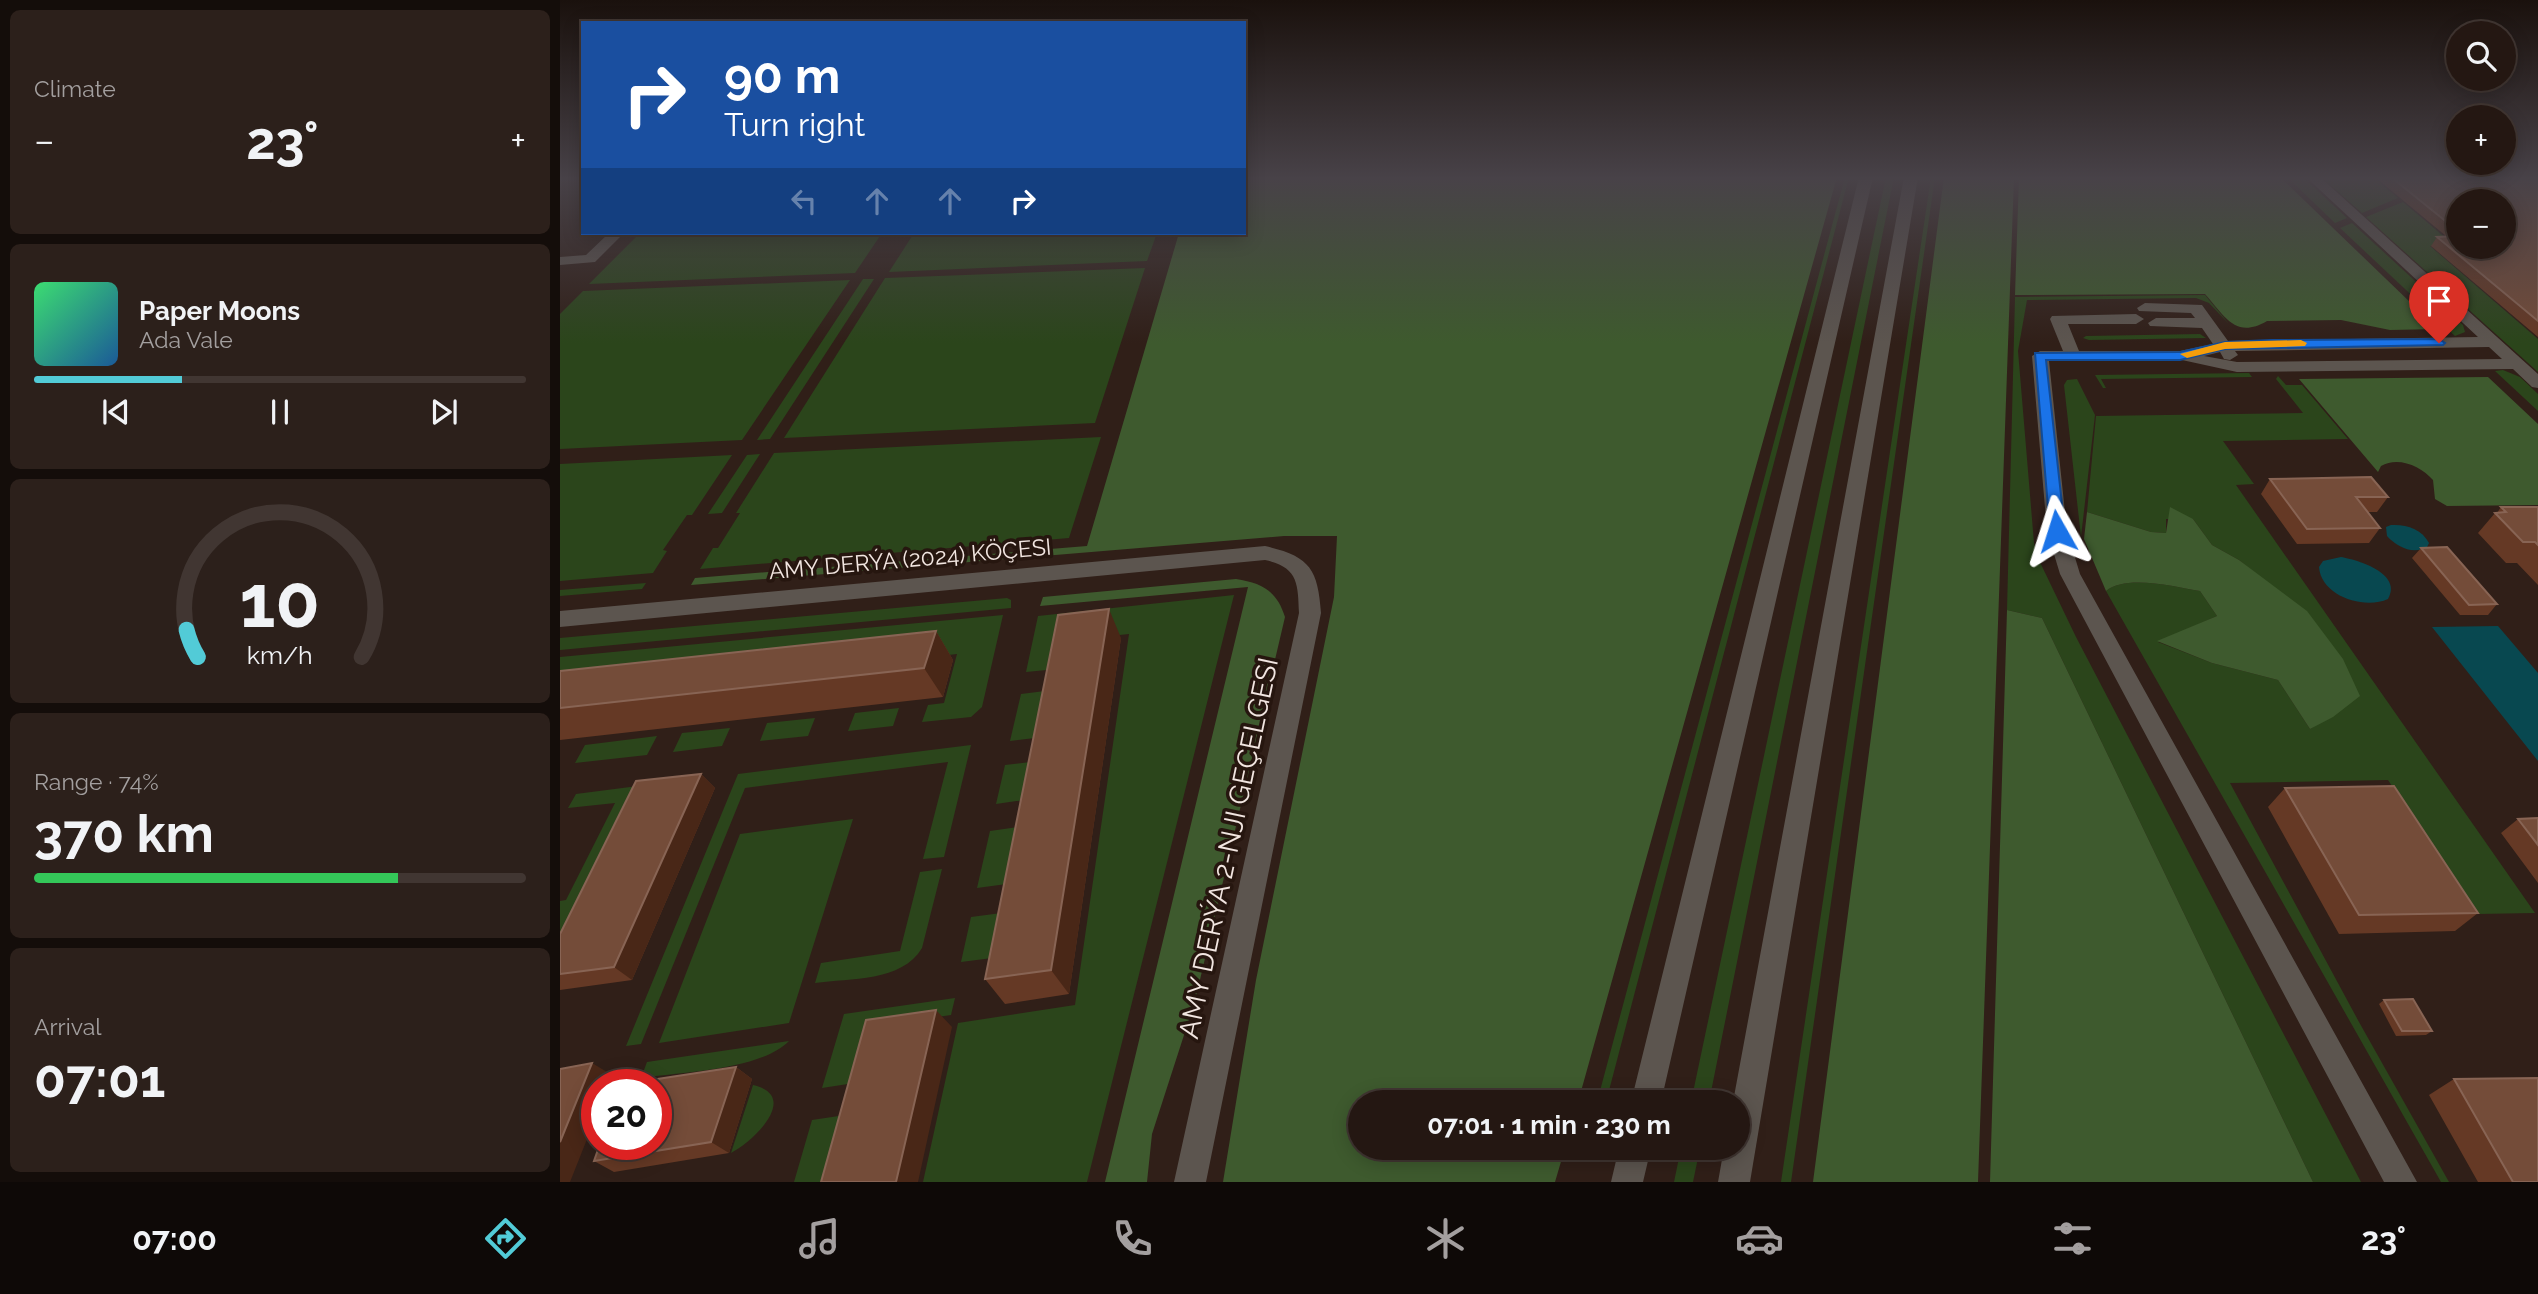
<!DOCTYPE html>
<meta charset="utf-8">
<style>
:root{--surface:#241712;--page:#2c201b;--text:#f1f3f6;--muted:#a39f9f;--line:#413632;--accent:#52cbd7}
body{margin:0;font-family:Raleway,sans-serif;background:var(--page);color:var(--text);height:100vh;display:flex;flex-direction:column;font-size:26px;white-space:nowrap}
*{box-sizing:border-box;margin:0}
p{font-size:23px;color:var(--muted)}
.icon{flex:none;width:38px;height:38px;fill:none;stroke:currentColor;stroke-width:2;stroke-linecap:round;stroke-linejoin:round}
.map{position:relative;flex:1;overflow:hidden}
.panel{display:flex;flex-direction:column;gap:10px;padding:10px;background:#140d0a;width:560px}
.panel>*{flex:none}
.top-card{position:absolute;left:21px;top:21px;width:665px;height:214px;border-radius:0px;box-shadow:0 4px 18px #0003,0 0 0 2px var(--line);background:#1a4fa0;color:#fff;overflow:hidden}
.fabs{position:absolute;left:1886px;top:21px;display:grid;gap:14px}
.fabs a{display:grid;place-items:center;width:70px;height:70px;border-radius:50%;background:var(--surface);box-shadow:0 4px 18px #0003,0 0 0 2px var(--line);font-size:35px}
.speed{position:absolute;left:21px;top:1069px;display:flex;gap:14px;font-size:35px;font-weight:700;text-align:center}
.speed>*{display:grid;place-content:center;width:91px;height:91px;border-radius:50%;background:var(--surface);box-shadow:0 4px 18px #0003,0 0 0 2px var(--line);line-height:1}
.speed .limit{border:10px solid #d22;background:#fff;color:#111}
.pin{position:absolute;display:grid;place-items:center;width:60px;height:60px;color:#fff;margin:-72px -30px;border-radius:50% 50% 50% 0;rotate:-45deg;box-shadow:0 0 7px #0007}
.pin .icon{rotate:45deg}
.me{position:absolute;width:77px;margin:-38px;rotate:354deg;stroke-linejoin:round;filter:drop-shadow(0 0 5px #0008)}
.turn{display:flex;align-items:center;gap:24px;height:147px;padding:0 28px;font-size:32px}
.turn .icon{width:91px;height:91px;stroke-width:2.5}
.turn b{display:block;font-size:49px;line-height:60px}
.lanes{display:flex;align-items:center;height:66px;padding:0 28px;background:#0003;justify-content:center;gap:35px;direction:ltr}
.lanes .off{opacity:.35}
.big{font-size:52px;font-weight:700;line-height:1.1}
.panel .tile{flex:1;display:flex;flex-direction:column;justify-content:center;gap:10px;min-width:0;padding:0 24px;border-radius:10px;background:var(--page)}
.panel .dial{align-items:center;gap:0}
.dial svg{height:182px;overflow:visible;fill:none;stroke:var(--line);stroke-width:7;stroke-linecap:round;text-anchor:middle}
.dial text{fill:var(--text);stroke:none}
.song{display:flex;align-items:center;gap:21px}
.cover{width:84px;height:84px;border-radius:10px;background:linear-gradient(135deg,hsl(140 70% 55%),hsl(210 70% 35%))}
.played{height:7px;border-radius:4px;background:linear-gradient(90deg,var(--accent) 30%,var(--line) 30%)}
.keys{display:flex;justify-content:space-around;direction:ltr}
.heat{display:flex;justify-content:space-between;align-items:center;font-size:38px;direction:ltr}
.charge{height:10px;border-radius:5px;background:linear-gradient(90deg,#34c759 74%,var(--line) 0)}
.trip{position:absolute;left:788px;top:1090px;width:402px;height:70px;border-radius:35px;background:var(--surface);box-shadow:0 4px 18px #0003,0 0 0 2px var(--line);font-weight:700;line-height:70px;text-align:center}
.tabs{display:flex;height:112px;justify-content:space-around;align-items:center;background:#0e0907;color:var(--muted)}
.tabs .icon{width:49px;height:49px}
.tabs .on{color:var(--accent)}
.tabs b{font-size:32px;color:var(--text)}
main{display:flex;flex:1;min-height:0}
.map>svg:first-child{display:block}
.green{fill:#2b451b}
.forest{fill:#3e5a2e}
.water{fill:#084850}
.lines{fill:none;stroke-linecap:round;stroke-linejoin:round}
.minor{fill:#5c554f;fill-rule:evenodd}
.wall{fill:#653925;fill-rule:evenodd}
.shaded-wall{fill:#492717}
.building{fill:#744c39;stroke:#886454;stroke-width:2}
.route{fill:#1a73e8;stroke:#114b97;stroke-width:2}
.slow{fill:#f59e0b}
.labels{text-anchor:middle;stroke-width:7;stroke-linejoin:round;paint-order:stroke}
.street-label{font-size:23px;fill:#f2e6e1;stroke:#26160f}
.near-street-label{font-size:28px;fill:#f2e6e1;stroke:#26160f}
</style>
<main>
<section class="panel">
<div class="tile"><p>Climate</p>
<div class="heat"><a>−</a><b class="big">23°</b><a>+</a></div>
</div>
<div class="tile">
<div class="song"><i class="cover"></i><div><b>Paper Moons</b><p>Ada Vale</p></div></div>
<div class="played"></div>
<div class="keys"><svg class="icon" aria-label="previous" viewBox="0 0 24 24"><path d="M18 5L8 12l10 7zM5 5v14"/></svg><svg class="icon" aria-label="pause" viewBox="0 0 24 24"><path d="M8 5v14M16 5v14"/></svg><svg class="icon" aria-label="next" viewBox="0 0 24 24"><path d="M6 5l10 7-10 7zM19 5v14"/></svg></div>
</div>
<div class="tile dial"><svg viewBox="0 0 100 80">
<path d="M14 69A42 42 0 1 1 86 69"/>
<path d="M14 69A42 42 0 0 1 9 57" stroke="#52cbd7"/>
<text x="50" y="56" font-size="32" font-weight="700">10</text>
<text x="50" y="72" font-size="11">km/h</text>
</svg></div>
<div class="tile"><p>Range · 74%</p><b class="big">370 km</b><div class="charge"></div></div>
<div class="tile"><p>Arrival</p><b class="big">07:01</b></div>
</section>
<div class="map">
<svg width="1978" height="1182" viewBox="0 0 1978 1182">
<rect width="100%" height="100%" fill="#301f18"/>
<path class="green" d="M 1285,177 L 1289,177 L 1046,1102 L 1037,1102 Z
M 1326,177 L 1334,177 L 1149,1102 L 1131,1102 Z
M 1371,177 L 1375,177 L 1231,1182 L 1221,1182 Z
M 1727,177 L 1746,180 L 1787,218 L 1775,223 Z
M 1761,177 L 1813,177 L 1838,198 L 1802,213 Z
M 1843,202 L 1894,245 L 1870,246 L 1978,339 L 1978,372 L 1806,217 Z
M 1792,223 L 1903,325 L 1905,332 L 1895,336 L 1780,228 Z
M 80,233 L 322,233 L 295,273 L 29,284 Z
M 354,233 L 597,233 L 587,261 L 329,272 Z
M 585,268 L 535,423 L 224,438 L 325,278 Z
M 303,279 L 314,279 L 210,439 L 197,440 Z
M 290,280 L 182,440 L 0,449 L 0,314 L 23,291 Z
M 1645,295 L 1669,324 L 1649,303 L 1636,298 L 1467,300 L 1458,351 L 1474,543 L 1477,556 L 1516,637 L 1801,1182 L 1753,1182 L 1482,618 L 1447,610 L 1455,297 Z
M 1640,334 L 1646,338 L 1529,340 L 1523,338 L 1526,336 Z
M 1943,370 L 1960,377 L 1978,394 L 1978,411 L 1935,371 Z
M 1689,373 L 1692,377 L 1541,379 L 1546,388 L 1543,388 L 1535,375 Z
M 1718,376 L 1726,385 L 1742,385 L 1788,439 L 1663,441 L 1694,484 L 1676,485 L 1975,913 L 1917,914 L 1828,780 L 1670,783 L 1799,1022 L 1889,1182 L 1881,1182 L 1546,591 C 1566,574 1616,587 1640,591 L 1657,616 L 1598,642 L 1652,663 L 1718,680 L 1750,729 L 1799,696 L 1700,577 L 1679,560 L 1652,545 L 1633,519 L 1606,519 L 1606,533 L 1591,532 L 1527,512 L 1536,416 L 1743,413 L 1716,379 Z
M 1517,379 L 1535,415 L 1521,537 L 1504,385 L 1507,380 Z
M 541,437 L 509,538 L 140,569 L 153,548 L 158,548 L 180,513 L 176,513 L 214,453 Z
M 200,454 L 162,513 L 148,514 L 187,455 Z
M 172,455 L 132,515 L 127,515 L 103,550 L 107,551 L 93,573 L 0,581 L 0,464 Z
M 86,583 L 82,589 L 0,596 L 0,590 Z
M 674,595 L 527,1182 L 363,1182 L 398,1023 L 515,1005 L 569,634 L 503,641 L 497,669 L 466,672 L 478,616 Z
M 447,598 L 451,600 L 451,608 L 0,650 L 0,638 Z
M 443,615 L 422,707 L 411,717 L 362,722 L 368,705 L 384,703 L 397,654 L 0,698 L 0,657 Z
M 493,690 L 483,737 L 450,741 L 461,694 Z
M 339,708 L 333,726 L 288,731 L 295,713 Z
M 255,718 L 248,736 L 200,741 L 207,723 Z
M 170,728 L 162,746 L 113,752 L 122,733 Z
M 97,736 L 87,755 L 15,763 L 25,745 Z
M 411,745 L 384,857 L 363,859 L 388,762 L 185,788 L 81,1044 L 66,1046 L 178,774 Z
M 479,761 L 471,799 L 436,804 L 445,765 Z
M 78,786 L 0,947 L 0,901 L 6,900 L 55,803 L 8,808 L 16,794 Z
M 293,819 L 229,1023 L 99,1043 L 180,834 Z
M 466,826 L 454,883 L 417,888 L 430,831 Z
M 382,869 L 362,948 C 342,982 290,978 255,983 L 261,963 L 340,951 L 360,872 Z
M 449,912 L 440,957 L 401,962 L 411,917 Z
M 395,998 L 391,1015 L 316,1026 L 301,1082 L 262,1088 L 284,1014 Z
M 229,1041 C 201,1070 121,1072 81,1078 L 87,1062 Z
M 193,1085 C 241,1096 193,1142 171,1153 Z
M 292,1114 L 273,1182 L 234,1182 L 252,1120 Z
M 1121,1148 L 1140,1148 L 1133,1182 L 1114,1182 Z"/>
<path class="forest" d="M 684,177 L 1277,177 L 1018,1102 L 800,1102 L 800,1148 L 1005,1148 L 995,1182 L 663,1182 L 696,980 L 774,597 L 777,536 L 724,536 L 131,585 L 135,578 L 527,546 L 619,233 L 684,233 Z
M 1384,177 L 1454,177 L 1418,1182 L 1253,1182 Z
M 1459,177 L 1720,177 L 1878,329 L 1830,330 L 1781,320 L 1707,321 C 1675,340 1664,315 1645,294 L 1455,295 Z
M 1928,377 L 1978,424 L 1978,505 L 1887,506 L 1875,499 L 1873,480 C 1861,466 1838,456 1821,466 L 1818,472 L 1739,379 Z
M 1610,507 L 1633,519 L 1652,545 L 1679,560 L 1747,611 L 1783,659 L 1800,696 L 1773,717 L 1750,729 L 1718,680 L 1652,663 L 1597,641 L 1657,616 L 1640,591 C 1616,587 1566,574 1546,591 L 1524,539 L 1527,512 L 1591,532 L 1606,533 Z
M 676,579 C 702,583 717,591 725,617 L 635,1001 L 592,1134 L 587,1182 L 545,1182 L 688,587 L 480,606 L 483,597 Z
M 1447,610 L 1482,618 L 1753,1182 L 1430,1182 Z"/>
<path class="water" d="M 1831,525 C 1846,524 1862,529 1869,543 L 1867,547 C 1853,555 1837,547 1827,536 L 1826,527 Z
M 1781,557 C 1799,560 1843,574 1828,599 C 1804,610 1761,596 1759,567 L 1763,561 Z
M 1938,626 L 1978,673 L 1978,761 L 1872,627 Z"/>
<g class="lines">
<path class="minor" d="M 1299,177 L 1313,177 L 1101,1102 L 1071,1102 Z
M 1344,177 L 1358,177 L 1190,1182 L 1158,1182 L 1164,1148 L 1178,1148 L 1178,1102 L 1173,1102 Z
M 1746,177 L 1760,177 L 1978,374 L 1978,388 L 1972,387 L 1953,369 L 1677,372 L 1622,360 L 1489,361 L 1507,531 L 1520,574 L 1857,1182 L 1824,1182 L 1500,574 L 1487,531 L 1472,356 L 1480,351 L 1503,351 L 1490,319 L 1492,316 L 1576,314 L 1584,319 L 1576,324 L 1508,324 L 1519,351 L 1620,351 L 1653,344 L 1642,328 L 1590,326 L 1588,323 L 1596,318 L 1635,318 L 1631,313 L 1579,311 L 1577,308 L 1585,303 L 1642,305 L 1668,341 L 1918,337 ZM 1929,347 L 1942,359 L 1677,362 L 1644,356 L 1660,352 L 1664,359 L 1670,360 L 1678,355 L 1675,351 Z
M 49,233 L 64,233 L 35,262 L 0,265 L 0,257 L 26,255 Z
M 705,546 C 749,556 758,568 761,613 L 646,1182 L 614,1182 L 739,613 C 738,583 738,567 705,560 L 0,627 L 0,611 Z
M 1059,1148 L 1091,1148 L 1083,1182 L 1051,1182 Z"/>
</g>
<path class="wall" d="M 1815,177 L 1978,177 L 1978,337 L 1871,246 L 1877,237 L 1886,236 ZM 1899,201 L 1944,247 L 1899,247 Z
M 1710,479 L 1828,497 L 1817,512 L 1807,512 L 1820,528 L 1809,543 L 1737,544 L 1701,494 Z
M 1941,507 L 1978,507 L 1978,585 L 1957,563 L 1946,563 L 1918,533 L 1935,513 L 1937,513 Z
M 1861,548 L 1937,604 L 1928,615 L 1900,615 L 1852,558 Z
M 376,631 L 393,660 L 383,697 L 0,740 L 0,671 Z
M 561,638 L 509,994 L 445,1004 L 425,979 Z
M 141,774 L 155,788 L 72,980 L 0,990 L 0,974 Z
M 1725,788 L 1918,913 L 1895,931 L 1779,934 L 1708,807 Z
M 1978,818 L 1978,883 L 1941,833 L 1958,819 Z
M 1824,1000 L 1872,1031 L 1866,1035 L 1836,1036 L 1819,1004 Z
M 176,1067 L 192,1079 L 169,1153 L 54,1172 L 34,1161 Z
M 1894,1079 L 1978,1182 L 1918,1182 L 1869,1095 Z"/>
<path class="shaded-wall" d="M 549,609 L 561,638 L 509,994 L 491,970 Z
M 376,631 L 393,660 L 383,697 L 364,668 Z
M 141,774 L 155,788 L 72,980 L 54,967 Z
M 376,1010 L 392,1027 L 358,1182 L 336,1182 Z
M 32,1063 L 52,1075 L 48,1085 L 37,1085 L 37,1114 L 10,1182 L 0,1182 L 0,1142 Z
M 176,1067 L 192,1079 L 169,1153 L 151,1142 Z"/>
<path class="building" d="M 1831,177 L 1978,177 L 1978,321 L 1877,237 L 1899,236 L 1899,247 L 1944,247 L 1944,201 L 1899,201 L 1899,232 Z
M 1811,477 L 1828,497 L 1796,497 L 1820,528 L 1747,529 L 1710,479 Z
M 1941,507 L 1978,507 L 1978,545 L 1975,542 L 1963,542 L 1935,513 L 1946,512 Z
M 1887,547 L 1937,604 L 1909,605 L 1861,548 Z
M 549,609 L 491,970 L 425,979 L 498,615 Z
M 376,631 L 364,668 L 0,708 L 0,671 Z
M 141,774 L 54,967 L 0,974 L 0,934 L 76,781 Z
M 1834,786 L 1918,913 L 1799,915 L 1725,788 Z
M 1978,818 L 1978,845 L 1958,819 Z
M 1853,999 L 1872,1031 L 1842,1031 L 1824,1000 Z
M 376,1010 L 336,1182 L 261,1182 L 306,1020 Z
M 32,1063 L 0,1142 L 0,1069 Z
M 176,1067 L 151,1142 L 34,1161 L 40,1144 L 96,1144 L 96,1085 L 64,1085 L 65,1084 Z
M 1978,1078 L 1978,1182 L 1953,1182 L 1894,1079 Z"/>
<linearGradient id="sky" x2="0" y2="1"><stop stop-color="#1a110d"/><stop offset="0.52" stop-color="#484248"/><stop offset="1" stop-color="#484248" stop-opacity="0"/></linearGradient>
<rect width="1978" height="343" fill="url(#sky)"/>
<path class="route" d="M 1879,339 L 1885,343 L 1883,345 L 1665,349 L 1620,360 L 1486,360 L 1505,531 L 1497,536 L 1490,531 L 1475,353 L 1620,352 L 1665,342 L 1712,340 Z"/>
<path class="slow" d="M 1741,340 L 1747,343 L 1745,346 L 1665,349 L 1627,358 L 1620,354 L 1665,342 Z"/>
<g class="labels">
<g class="street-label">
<text transform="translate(350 559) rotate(-5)" y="8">AMY DERÝA (2024) KÖÇESI</text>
</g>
<g class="near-street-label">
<text transform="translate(668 848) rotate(-78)" y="10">AMY DERÝA 2-NJI GEÇELGESI</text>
</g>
</g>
</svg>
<div class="fabs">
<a><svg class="icon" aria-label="search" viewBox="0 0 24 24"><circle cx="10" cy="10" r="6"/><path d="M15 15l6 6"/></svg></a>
<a>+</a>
<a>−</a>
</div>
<div class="speed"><div class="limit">20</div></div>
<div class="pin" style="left:1879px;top:343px;background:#d93025"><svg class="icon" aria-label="arrive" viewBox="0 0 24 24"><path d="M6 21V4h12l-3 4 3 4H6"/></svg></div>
<svg class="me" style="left:1497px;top:531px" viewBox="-20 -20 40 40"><path d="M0-17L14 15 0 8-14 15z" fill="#1a73e8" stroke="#fff" stroke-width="4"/></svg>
<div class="trip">07:01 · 1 min · 230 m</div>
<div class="top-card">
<div class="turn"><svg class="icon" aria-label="right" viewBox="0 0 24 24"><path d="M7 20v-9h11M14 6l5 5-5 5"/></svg><div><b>90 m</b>Turn right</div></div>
<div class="lanes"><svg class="icon off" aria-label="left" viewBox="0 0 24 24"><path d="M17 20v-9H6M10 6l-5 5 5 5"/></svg><svg class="icon off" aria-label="ahead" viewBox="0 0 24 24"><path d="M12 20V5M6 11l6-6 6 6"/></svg><svg class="icon off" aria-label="ahead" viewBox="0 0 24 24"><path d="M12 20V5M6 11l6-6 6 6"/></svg><svg class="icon" aria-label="right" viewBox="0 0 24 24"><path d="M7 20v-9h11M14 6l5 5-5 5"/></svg></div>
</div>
</div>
</main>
<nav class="tabs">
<b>07:00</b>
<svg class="icon on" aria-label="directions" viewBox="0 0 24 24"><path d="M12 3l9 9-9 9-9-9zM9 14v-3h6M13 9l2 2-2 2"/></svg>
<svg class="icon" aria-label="music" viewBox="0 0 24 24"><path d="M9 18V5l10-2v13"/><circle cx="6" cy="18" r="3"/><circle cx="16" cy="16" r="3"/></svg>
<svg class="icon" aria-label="phone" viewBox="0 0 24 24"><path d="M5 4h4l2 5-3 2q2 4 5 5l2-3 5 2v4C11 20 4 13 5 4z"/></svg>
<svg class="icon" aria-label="climate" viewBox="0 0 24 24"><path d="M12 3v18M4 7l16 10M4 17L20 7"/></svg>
<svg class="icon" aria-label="car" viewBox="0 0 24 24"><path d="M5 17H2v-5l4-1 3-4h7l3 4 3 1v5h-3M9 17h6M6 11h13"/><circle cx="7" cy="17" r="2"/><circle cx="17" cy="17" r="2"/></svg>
<svg class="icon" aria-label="filters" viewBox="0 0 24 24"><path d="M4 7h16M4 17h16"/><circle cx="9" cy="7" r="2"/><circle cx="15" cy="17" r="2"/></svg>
<b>23°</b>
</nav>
